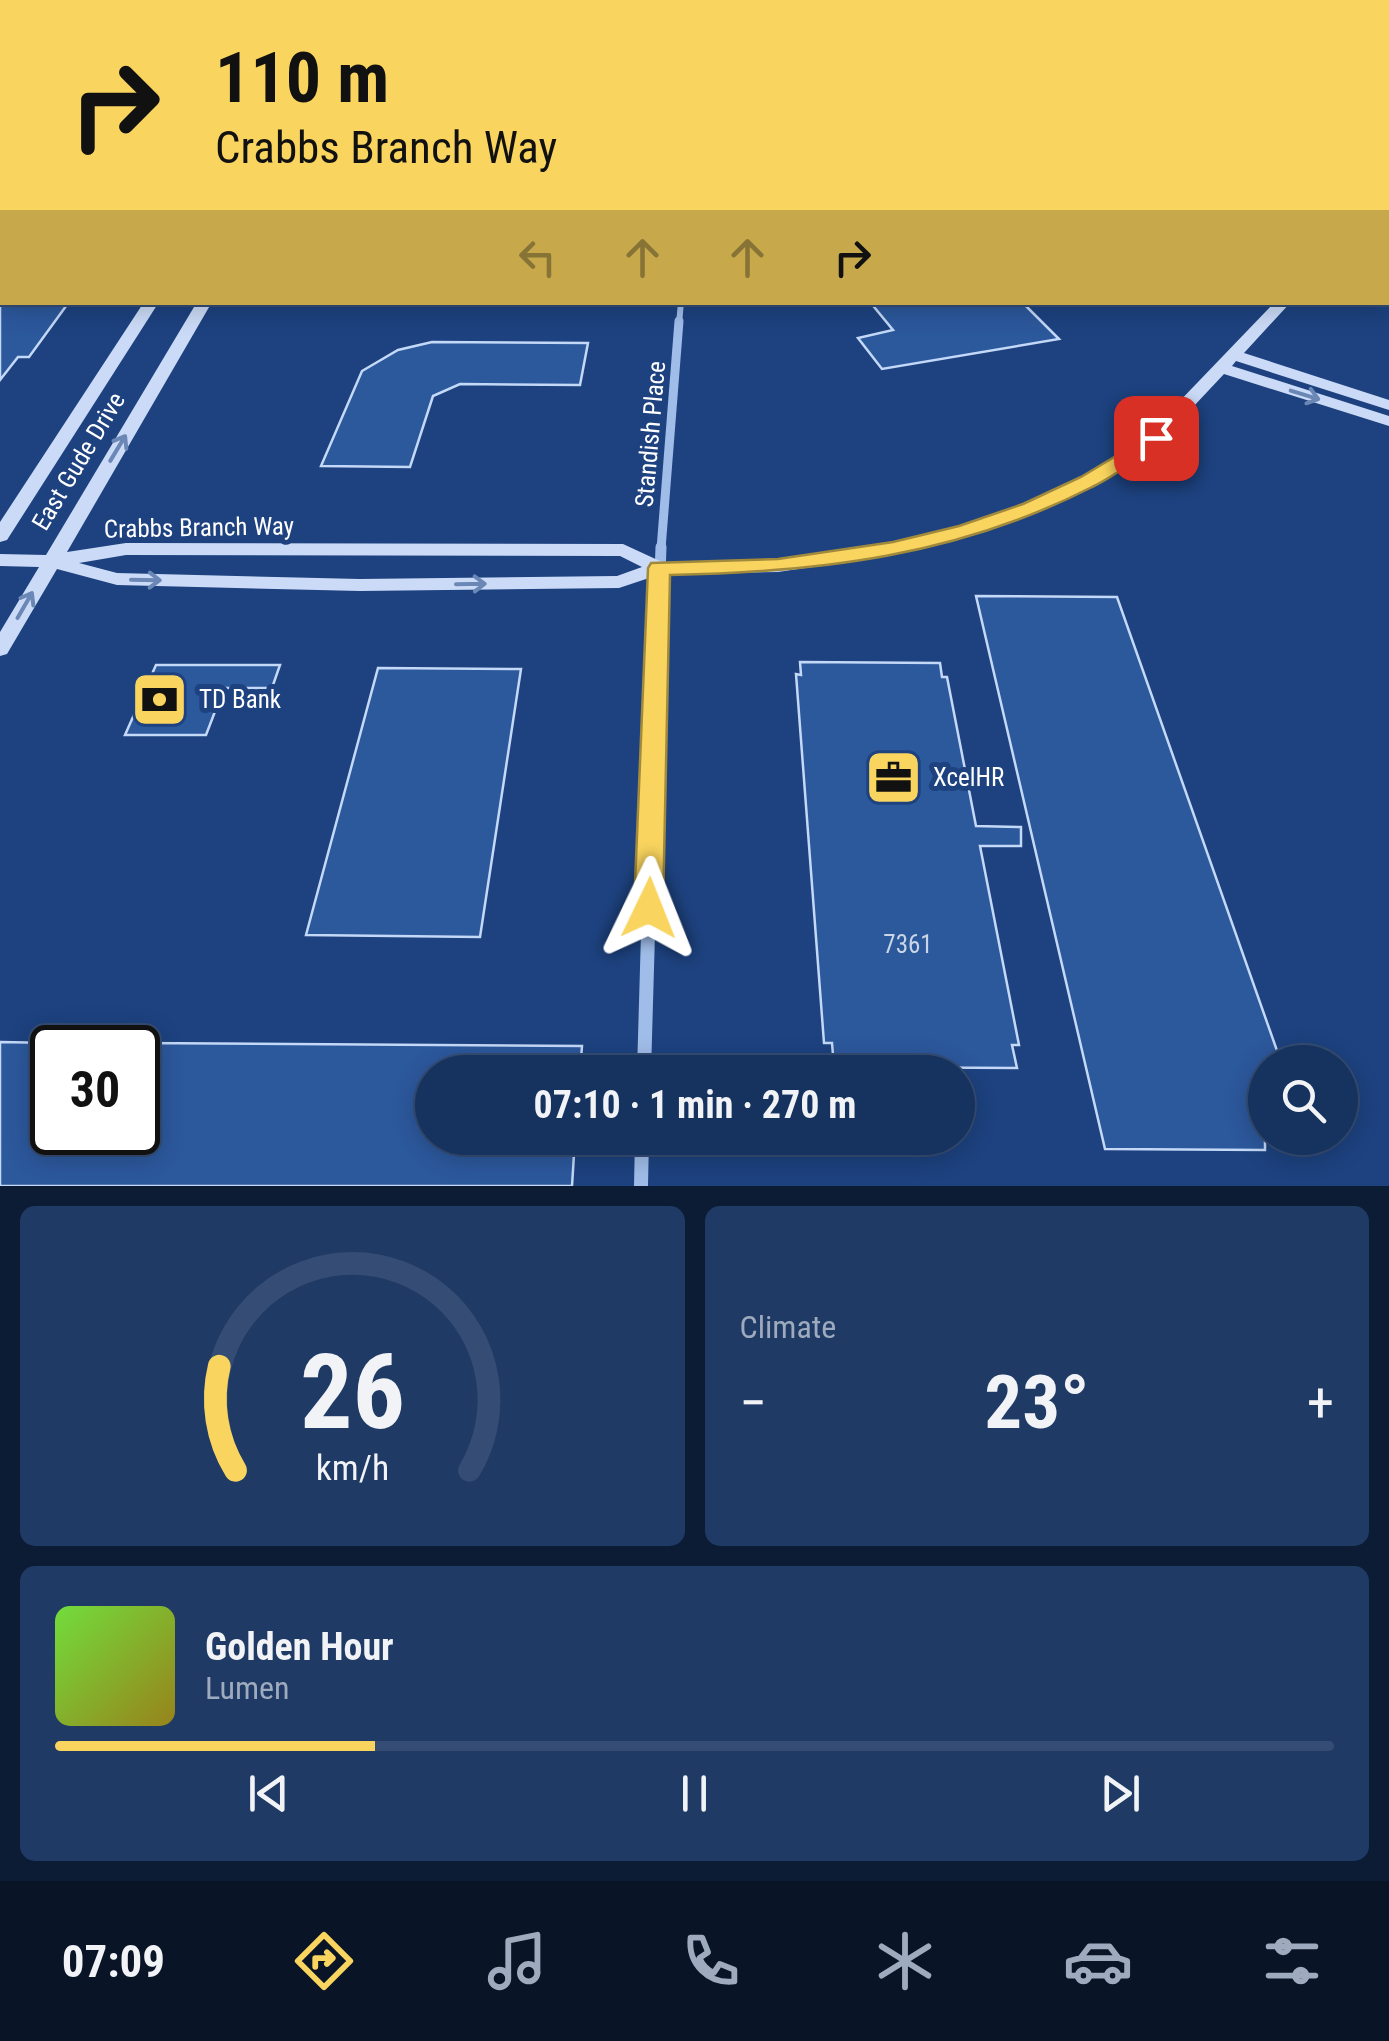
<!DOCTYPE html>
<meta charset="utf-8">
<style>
:root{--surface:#16325f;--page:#1f3a65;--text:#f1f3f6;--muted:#9eaabd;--line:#354d74;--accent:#f9d45e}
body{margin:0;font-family:"Roboto Condensed",sans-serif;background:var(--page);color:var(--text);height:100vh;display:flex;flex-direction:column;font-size:38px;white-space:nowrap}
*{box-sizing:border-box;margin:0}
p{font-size:32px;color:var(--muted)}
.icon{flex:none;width:55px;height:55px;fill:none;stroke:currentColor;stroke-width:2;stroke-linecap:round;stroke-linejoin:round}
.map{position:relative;height:1186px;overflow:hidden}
.side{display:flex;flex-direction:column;gap:20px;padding:20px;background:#0c1c34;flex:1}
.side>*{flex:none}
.hud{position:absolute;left:0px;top:0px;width:1390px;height:305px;box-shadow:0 5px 25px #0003,0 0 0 2px var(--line);background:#f9d45e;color:#111;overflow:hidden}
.controls{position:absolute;left:1248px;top:1045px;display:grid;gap:20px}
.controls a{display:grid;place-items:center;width:110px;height:110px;border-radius:50%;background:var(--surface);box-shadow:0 5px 25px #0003,0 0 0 2px var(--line);font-size:50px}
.speed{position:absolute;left:30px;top:1025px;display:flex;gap:20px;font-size:50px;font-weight:700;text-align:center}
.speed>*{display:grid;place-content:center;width:130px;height:130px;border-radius:50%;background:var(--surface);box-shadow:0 5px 25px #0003,0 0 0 2px var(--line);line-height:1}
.speed .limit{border:5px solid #111;border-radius:15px;background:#fff;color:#111}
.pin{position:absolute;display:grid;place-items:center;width:85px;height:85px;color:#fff;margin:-42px;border-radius:20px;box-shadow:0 5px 15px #0006}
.me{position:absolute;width:110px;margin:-55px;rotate:2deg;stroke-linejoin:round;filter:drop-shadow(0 0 8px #0008)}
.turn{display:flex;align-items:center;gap:35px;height:210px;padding:0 50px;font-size:45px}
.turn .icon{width:130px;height:130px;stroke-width:2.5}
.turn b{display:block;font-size:70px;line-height:85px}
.lanes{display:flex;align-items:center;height:95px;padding:0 50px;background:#0003;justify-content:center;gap:50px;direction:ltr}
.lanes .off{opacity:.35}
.big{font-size:75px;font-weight:700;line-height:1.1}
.side .widget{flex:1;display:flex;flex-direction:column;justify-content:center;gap:15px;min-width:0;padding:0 35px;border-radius:15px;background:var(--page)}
.side .dial{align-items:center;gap:0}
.dial svg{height:260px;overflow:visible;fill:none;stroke:var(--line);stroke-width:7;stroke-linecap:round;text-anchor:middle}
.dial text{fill:var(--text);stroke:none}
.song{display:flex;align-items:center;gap:30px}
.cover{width:120px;height:120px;border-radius:15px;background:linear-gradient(135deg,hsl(100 70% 55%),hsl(50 70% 35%))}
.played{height:10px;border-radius:5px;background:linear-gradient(90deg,var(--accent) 25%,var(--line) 25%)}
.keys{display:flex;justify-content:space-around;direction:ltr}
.heat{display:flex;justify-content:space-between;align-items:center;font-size:55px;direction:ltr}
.side .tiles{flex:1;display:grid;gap:20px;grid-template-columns:1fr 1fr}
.widget:last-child{grid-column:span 2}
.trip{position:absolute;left:415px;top:1055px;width:560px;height:100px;border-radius:50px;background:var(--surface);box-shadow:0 5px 25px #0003,0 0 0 2px var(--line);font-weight:700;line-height:100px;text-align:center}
.dock{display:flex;height:160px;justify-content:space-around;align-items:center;background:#091426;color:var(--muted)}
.dock .icon{width:70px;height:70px}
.dock .current{color:var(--accent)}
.dock b{font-size:45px;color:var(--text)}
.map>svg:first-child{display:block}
.building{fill:#2c589c;stroke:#c4d8f7;stroke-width:2.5}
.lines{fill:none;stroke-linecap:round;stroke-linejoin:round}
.street-far3{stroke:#a0bde9;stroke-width:6}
.street-far2{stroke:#a0bde9;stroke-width:9}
.street-far1{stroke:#a0bde9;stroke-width:11}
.street{stroke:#a0bde9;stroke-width:14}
.secondary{fill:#cbdbf7;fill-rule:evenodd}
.primary{fill:#e2ecfe;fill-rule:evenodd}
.rail{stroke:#fff;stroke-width:4;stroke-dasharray:10 4;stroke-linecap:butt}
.oneway{stroke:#6b87b5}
.route{fill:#f9d45e;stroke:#a28a3d;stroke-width:2.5}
.labels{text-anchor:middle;stroke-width:10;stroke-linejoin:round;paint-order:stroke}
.street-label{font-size:25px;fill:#fff;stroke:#1d427f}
.poi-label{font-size:25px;fill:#fff;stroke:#1d427f;text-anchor:start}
.near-number-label{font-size:25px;fill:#cad5e6}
</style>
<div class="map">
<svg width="1389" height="1186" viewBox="0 0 1389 1186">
<rect width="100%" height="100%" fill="#1d427f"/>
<path class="building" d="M 0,302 L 69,302 L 29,357 L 18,357 L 0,380 Z
M 870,302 L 1022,302 L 1059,339 L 882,369 L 858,338 L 893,330 Z
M 432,342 L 588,343 L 580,385 L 460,384 L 433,396 L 410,467 L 321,466 L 362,371 L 398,350 Z
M 976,596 L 1117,597 L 1281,1062 L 1265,1062 L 1265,1150 L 1105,1149 Z
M 800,662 L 940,663 L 942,677 L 947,677 L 976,826 L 1021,827 L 1021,846 L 980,846 L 1019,1045 L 1012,1045 L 1017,1068 L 834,1067 L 832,1043 L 824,1043 L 796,674 L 801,675 Z
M 156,665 L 280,665 L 272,688 L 224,688 L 206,735 L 125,735 Z
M 378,668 L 521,669 L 480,937 L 306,935 Z
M 0,1042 L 52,1043 L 52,1132 L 138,1132 L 138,1043 L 582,1046 L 580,1072 L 432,1072 L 432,1138 L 575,1138 L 572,1186 L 0,1186 Z"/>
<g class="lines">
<path class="street-far3" d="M 679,324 L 681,302"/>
<path class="street-far2" d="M 661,549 L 679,321"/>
<path class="street-far1" d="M 651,832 L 661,547"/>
<path class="street" d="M 644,1072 L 651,830
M 641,1186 L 642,1138"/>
<path class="secondary" d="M 144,302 L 159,302 L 7,540 L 0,542 L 0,522 Z
M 197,302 L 212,302 L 67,552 L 126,543 L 623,544 L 662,562 L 778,560 L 893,543 L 959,527 L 1023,505 L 1083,477 L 1149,433 L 1275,302 L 1291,302 L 1244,353 L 1389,400 L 1389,410 L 1236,361 L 1232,366 L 1389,416 L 1389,426 L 1224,374 L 1161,441 L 1095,485 L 1037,513 L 972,535 L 893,555 L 778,572 L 661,574 L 619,588 L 360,591 L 117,585 L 57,569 L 7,654 L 0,656 L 0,632 L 39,567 L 0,566 L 0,554 L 46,555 ZM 126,555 L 620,556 L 642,567 L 617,576 L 360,579 L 117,573 L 79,563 Z"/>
<path class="primary" d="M 0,21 L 2,21 L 2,29 L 0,29 Z"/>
<path class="rail" d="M 934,2 L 959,0
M 961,2 L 986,0
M 1062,2 L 1086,0
M 1089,2 L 1114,0"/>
</g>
<defs><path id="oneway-shaft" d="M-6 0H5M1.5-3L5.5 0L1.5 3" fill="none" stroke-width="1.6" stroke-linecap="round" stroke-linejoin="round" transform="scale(2.5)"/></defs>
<g class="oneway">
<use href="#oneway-shaft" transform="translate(1305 395) rotate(17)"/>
<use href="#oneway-shaft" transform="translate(118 448) rotate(-59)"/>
<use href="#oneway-shaft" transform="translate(146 580) rotate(1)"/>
<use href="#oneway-shaft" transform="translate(471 584) rotate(-1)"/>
<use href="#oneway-shaft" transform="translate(25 605) rotate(-60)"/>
</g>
<path class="route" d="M 1156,432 L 1162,433 L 1162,442 C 1139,457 1117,475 1092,487 C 957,556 820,572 670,575 L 663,908 L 659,917 L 649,920 L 639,917 L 634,908 L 648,568 L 651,563 L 778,559 L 893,542 L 959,526 L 1023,504 L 1081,477 Z"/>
<defs>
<symbol id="bank-square" viewBox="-11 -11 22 22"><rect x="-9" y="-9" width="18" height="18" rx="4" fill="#f9d45e" stroke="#1d427f"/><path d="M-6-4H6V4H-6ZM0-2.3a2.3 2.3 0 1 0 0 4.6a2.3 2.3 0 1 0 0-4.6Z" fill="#111"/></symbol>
<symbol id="office-square" viewBox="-11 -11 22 22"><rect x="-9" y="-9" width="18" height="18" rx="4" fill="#f9d45e" stroke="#1d427f"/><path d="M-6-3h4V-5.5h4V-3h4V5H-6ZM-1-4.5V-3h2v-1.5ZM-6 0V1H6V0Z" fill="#111"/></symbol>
</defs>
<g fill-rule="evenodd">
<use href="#bank-square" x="128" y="668" width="63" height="63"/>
<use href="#office-square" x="862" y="746" width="63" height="63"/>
</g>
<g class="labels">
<g class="street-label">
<text transform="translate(650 434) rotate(-85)" y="9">Standish Place</text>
<text transform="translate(78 461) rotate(-59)" y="9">East Gude Drive</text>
<text transform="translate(199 527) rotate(-1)" y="9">Crabbs Branch Way</text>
</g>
<g class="poi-label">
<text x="199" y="708">TD Bank</text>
<text x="933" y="786">XcelHR</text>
</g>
<g class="near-number-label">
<text x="908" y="953">7361</text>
</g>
</g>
</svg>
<div class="controls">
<a><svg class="icon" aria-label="search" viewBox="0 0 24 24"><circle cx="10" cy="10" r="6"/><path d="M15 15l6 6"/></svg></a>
</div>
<div class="speed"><div class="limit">30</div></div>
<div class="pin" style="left:1156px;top:438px;background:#d93025"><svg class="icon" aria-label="arrive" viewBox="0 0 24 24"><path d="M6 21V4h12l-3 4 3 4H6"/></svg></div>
<svg class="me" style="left:649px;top:908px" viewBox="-20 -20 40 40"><path d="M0-17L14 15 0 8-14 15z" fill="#f9d45e" stroke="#fff" stroke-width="4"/></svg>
<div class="trip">07:10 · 1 min · 270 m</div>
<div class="hud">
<div class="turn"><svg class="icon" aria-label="right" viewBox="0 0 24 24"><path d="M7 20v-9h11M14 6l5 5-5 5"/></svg><div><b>110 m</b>Crabbs Branch Way</div></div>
<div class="lanes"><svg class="icon off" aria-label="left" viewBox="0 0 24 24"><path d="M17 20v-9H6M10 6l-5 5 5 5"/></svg><svg class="icon off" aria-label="ahead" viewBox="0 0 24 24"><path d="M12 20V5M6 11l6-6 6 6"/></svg><svg class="icon off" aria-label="ahead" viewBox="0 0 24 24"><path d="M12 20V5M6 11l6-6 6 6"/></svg><svg class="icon" aria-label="right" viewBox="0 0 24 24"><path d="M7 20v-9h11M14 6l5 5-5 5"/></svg></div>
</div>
</div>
<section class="side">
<div class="tiles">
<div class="widget dial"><svg viewBox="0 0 100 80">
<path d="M14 69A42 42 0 1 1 86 69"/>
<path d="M14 69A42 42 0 0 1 9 37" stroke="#f9d45e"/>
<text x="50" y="56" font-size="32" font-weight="700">26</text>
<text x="50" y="72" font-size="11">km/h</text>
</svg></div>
<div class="widget"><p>Climate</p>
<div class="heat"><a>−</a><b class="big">23°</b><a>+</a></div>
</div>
<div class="widget">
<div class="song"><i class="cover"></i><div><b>Golden Hour</b><p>Lumen</p></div></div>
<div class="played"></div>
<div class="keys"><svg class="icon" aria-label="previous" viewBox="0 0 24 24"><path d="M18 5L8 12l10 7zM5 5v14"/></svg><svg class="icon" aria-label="pause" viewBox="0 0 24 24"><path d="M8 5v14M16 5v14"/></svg><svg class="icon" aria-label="next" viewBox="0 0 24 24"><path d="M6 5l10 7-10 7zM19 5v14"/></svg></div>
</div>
</div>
</section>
<nav class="dock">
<b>07:09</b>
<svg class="icon current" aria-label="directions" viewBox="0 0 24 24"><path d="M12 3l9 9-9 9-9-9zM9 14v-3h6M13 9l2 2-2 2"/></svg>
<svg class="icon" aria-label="music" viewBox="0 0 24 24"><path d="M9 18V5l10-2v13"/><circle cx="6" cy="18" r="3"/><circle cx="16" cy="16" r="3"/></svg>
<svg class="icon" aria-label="phone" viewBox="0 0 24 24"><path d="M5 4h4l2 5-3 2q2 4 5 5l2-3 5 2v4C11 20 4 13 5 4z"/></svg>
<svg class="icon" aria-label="climate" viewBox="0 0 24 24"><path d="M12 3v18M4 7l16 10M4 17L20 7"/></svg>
<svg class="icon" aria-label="car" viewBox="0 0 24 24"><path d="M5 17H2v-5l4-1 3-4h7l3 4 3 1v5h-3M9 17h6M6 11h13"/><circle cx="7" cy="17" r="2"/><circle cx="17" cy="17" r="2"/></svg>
<svg class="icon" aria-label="filters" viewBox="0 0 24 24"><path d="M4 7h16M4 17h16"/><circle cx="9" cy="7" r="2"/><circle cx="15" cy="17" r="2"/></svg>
</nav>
